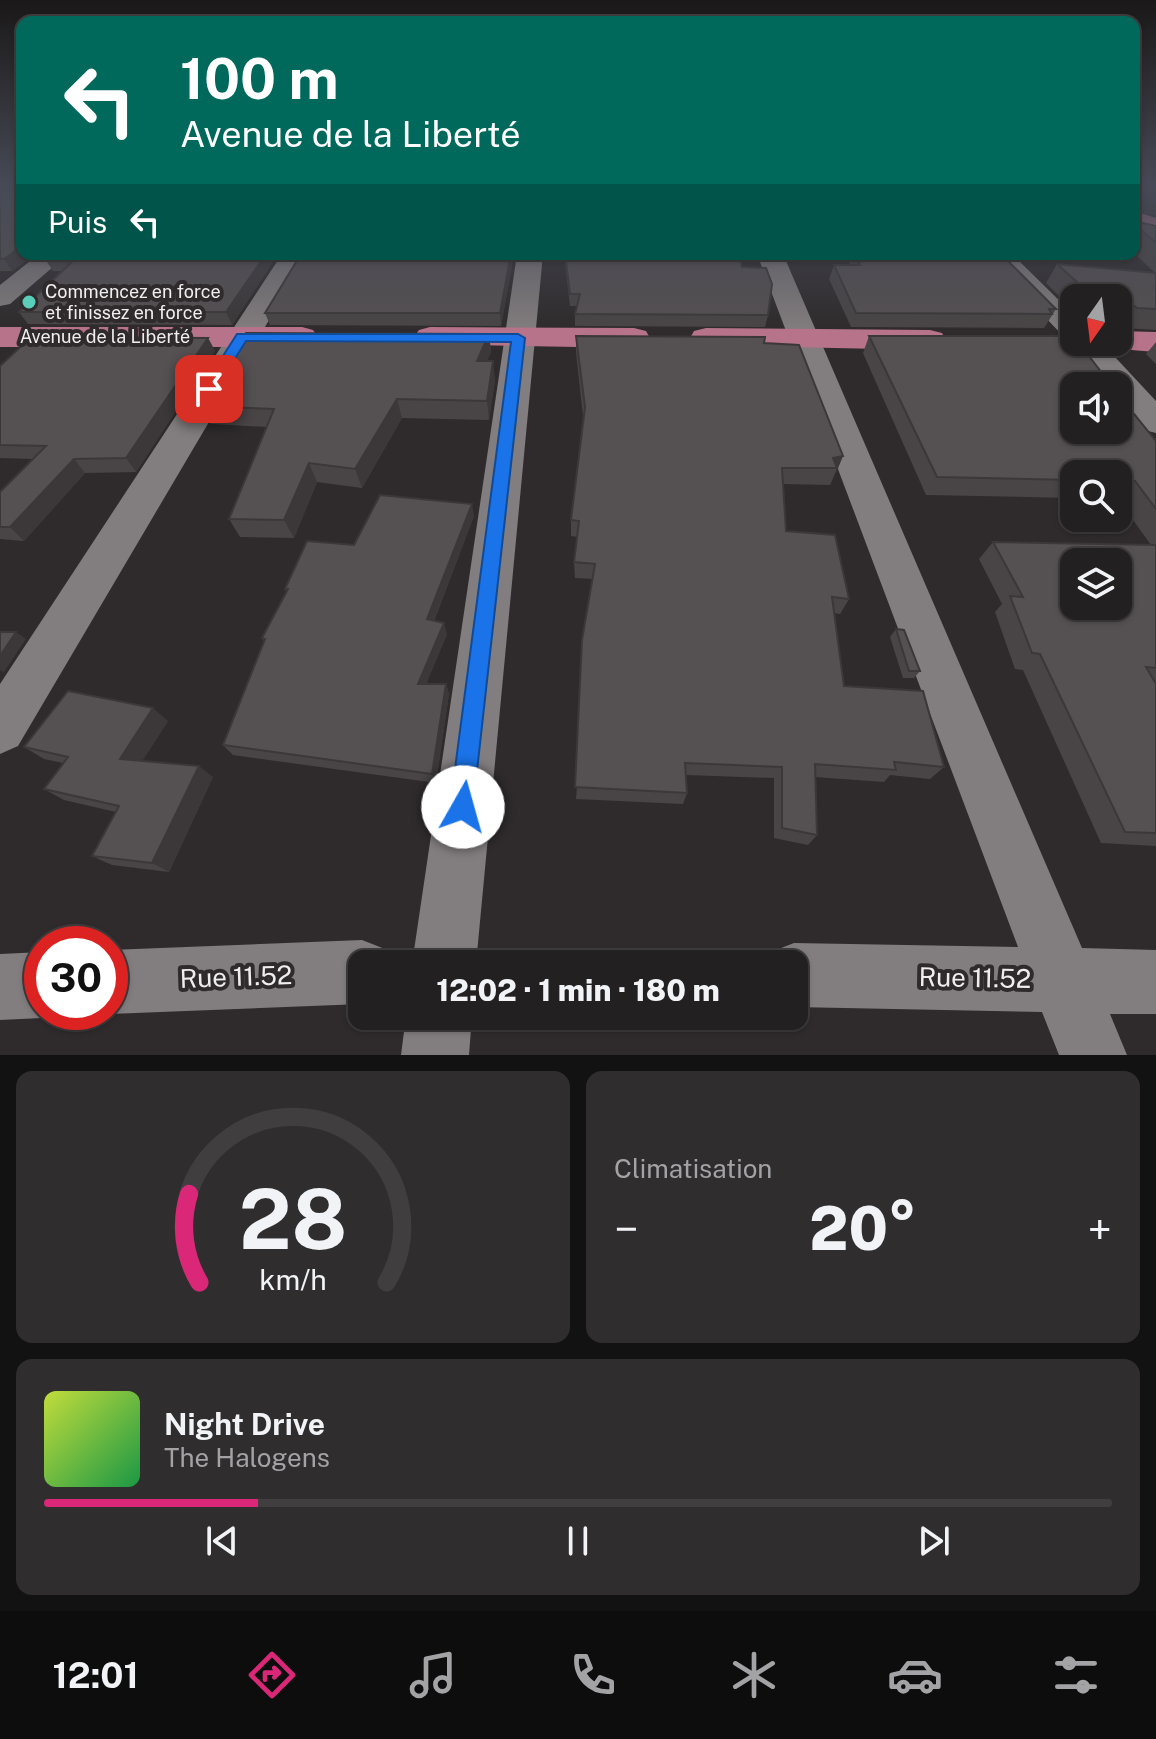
<!DOCTYPE html>
<html lang="fr">
<meta charset="utf-8">
<style>
:root{--surface:#232021;--page:#2f2d2e;--text:#f1f3f6;--muted:#a3a3a5;--line:#403e3f;--accent:#db2777}
body{margin:0;font-family:"Public Sans",sans-serif;background:var(--page);color:var(--text);height:100vh;display:flex;flex-direction:column;font-size:30px;white-space:nowrap}
*{box-sizing:border-box;margin:0}
p{font-size:26px;color:var(--muted)}
.icon{flex:none;width:44px;height:44px;fill:none;stroke:currentColor;stroke-width:2;stroke-linecap:round;stroke-linejoin:round}
.map{position:relative;height:1055px;overflow:hidden}
.details{display:flex;flex-direction:column;gap:16px;padding:16px;background:#131212;flex:1}
.details>*{flex:none}
.hud{position:absolute;left:16px;top:16px;width:1124px;height:244px;border-radius:16px;box-shadow:0 2px 6px #0004,0 0 0 2px var(--line);background:#00695c;color:#fff;overflow:hidden}
.needle{width:52px;rotate:194deg}
.buttons{position:absolute;left:1060px;top:284px;display:grid;gap:16px}
.buttons a{display:grid;place-items:center;width:72px;height:72px;border-radius:16px;background:var(--surface);box-shadow:0 2px 6px #0004,0 0 0 2px var(--line);font-size:40px}
.speed{position:absolute;left:24px;top:926px;display:flex;gap:16px;font-size:40px;font-weight:700;text-align:center}
.speed>*{display:grid;place-content:center;width:104px;height:104px;border-radius:50%;background:var(--surface);box-shadow:0 2px 6px #0004,0 0 0 2px var(--line);line-height:1}
.speed .limit{border:12px solid #d22;background:#fff;color:#111}
.pin{position:absolute;display:grid;place-items:center;width:68px;height:68px;color:#fff;margin:-34px;border-radius:16px;box-shadow:0 4px 12px #0006}
.me{position:absolute;width:88px;margin:-44px;rotate:7deg;stroke-linejoin:round;filter:drop-shadow(0 0 6px #0008)}
.turn{display:flex;align-items:center;gap:28px;height:168px;padding:0 32px;font-size:36px}
.turn .icon{width:104px;height:104px;stroke-width:2.5}
.turn b{display:block;font-size:56px;line-height:68px}
.then{display:flex;align-items:center;height:76px;padding:0 32px;background:#0003;gap:16px;font-size:30px}
.big{font-size:60px;font-weight:800;line-height:1.1}
.details .tile{flex:1;display:flex;flex-direction:column;justify-content:center;gap:12px;min-width:0;padding:0 28px;border-radius:16px;background:var(--page)}
.details .dial{align-items:center;gap:0}
.dial svg{height:208px;overflow:visible;fill:none;stroke:var(--line);stroke-width:7;stroke-linecap:round;text-anchor:middle}
.dial text{fill:var(--text);stroke:none}
.song{display:flex;align-items:center;gap:24px}
.cover{width:96px;height:96px;border-radius:12px;background:linear-gradient(135deg,hsl(70 70% 55%),hsl(140 70% 35%))}
.played{height:8px;border-radius:4px;background:linear-gradient(90deg,var(--accent) 20%,var(--line) 20%)}
.keys{display:flex;justify-content:space-around;direction:ltr}
.heat{display:flex;justify-content:space-between;align-items:center;font-size:44px;direction:ltr}
.details .tiles{flex:1;display:grid;gap:16px;grid-template-columns:1fr 1fr}
.tile:last-child{grid-column:span 2}
.trip{position:absolute;left:348px;top:950px;width:460px;height:80px;border-radius:16px;background:var(--surface);box-shadow:0 2px 6px #0004,0 0 0 2px var(--line);font-weight:800;line-height:80px;text-align:center}
.tabs{display:flex;height:128px;justify-content:space-around;align-items:center;background:#0e0d0d;color:var(--muted)}
.tabs .icon{width:56px;height:56px}
.tabs .on{color:var(--accent)}
.tabs b{font-size:36px;color:var(--text)}
.map>svg:first-child{display:block}
.lines{fill:none;stroke-linecap:round;stroke-linejoin:round}
.minor{fill:#827d7e;fill-rule:evenodd}
.major{fill:#b77389;fill-rule:evenodd}
.wall{fill:#494546}
.shaded-wall{fill:#3c3839}
.building{fill:#555051;stroke:#3c3839;stroke-width:2;fill-rule:evenodd}
.route{fill:#1a73e8;stroke:#114b97;stroke-width:2}
.poi-dot{fill:#5bcebb;stroke:#2f2b2c;stroke-width:3}
.labels{text-anchor:middle;stroke-width:8;stroke-linejoin:round;paint-order:stroke}
.far-poi-label{font-size:18px;fill:#f0edee;stroke:#2f2b2c;text-anchor:start}
.far-street-label{font-size:18px;fill:#f0edee;stroke:#2f2b2c}
.near-street-label{font-size:26px;fill:#f0edee;stroke:#2f2b2c}
</style>
<div class="map">
<svg width="1156" height="1055" viewBox="0 0 1156 1055">
<rect width="100%" height="100%" fill="#2f2b2c"/>
<g class="lines">
<path class="minor" d="M 39,254 L 68,254 L 10,304 L 0,306 L 0,285 Z
M 282,254 L 308,254 L 18,746 L 0,754 L 0,684 Z
M 517,254 L 543,254 L 476,964 L 412,964 Z
M 757,254 L 783,254 L 1082,948 L 1156,950 L 1156,1014 L 1110,1014 L 1127,1055 L 1059,1055 L 1042,1012 L 794,1007 L 794,964 L 766,964 L 771,952 L 794,943 L 1018,947 Z
M 985,254 L 1012,254 L 1074,315 L 1074,342 L 1101,342 L 1156,401 L 1156,433 L 1144,430 L 1118,399 L 1118,386 L 1107,386 L 1074,348 L 1072,339 L 1064,337 Z
M 362,940 L 385,949 L 391,964 L 362,964 L 362,1004 L 110,1014 L 104,1012 L 110,1012 L 110,950 Z
M 42,952 L 42,1012 L 55,1012 L 42,1018 L 0,1020 L 0,954 Z
M 406,1016 L 472,1016 L 469,1055 L 401,1055 Z"/>
<path class="major" d="M 1134,211 L 1156,218 L 1156,234 L 1134,227 Z
M 0,327 L 302,327 L 313,330 L 318,337 L 313,344 L 302,347 L 0,347 Z
M 430,327 L 634,328 L 646,331 L 650,338 L 646,345 L 634,348 L 419,344 L 414,337 L 419,330 Z
M 706,328 L 930,330 L 942,333 L 946,340 L 942,347 L 930,350 L 694,345 L 690,338 L 694,331 Z
M 1118,331 L 1156,332 L 1156,352 L 1106,348 L 1102,342 L 1118,342 Z"/>
</g>
<path class="wall" d="M 0,184 L 22,254 L 35,254 L 12,271 L 0,271 Z
M 1134,221 L 1156,226 L 1156,330 L 1123,328 L 1118,324 L 1118,298 L 1074,298 L 1074,311 L 1046,283 L 1057,264 L 1155,273 L 1134,253 Z
M 278,254 L 232,325 L 28,324 L 19,312 L 62,271 L 53,271 L 45,259 Z
M 301,254 L 513,254 L 513,260 L 501,326 L 270,325 L 265,313 Z
M 564,254 L 739,254 L 742,267 L 768,315 L 765,327 L 575,326 L 575,314 L 577,306 L 570,306 Z
M 846,254 L 984,254 L 992,261 L 1056,309 L 1044,328 L 851,327 L 829,279 L 834,265 L 850,265 Z
M 489,334 L 491,352 L 487,361 L 495,380 L 489,420 L 402,418 L 362,488 L 317,482 L 294,538 L 240,537 L 229,519 L 267,427 L 211,424 L 201,406 Z
M 576,336 L 764,343 L 843,456 L 830,485 L 783,484 L 786,531 L 849,599 L 840,614 L 834,613 L 844,686 L 944,767 L 930,779 L 890,775 L 884,782 L 815,777 L 817,835 L 808,845 L 774,838 L 774,778 L 686,775 L 687,793 L 683,804 L 576,799 L 593,579 L 575,578 L 574,562 L 578,537 L 571,536 L 571,520 L 583,416 L 576,352 Z
M 869,336 L 1138,420 L 1156,441 L 1156,846 L 1101,843 L 1023,670 L 1015,669 L 995,612 L 1002,604 L 979,559 L 993,542 L 1151,545 L 1118,499 L 1118,474 L 1074,474 L 1074,498 L 926,495 L 863,353 Z
M 208,338 L 215,351 L 136,472 L 85,473 L 24,541 L 0,539 L 0,492 L 33,459 L 0,458 L 0,366 Z
M 1156,342 L 1156,364 L 1146,354 Z
M 474,516 L 434,621 L 447,634 L 426,684 L 446,684 L 449,694 L 436,783 L 233,755 L 223,745 L 264,642 L 262,638 L 287,593 L 285,589 L 354,545 Z
M 896,629 L 920,671 L 914,678 L 903,678 L 890,637 Z
M 168,721 L 142,761 L 213,777 L 169,872 L 112,865 L 92,856 L 116,812 L 64,800 L 44,789 L 63,763 L 44,759 L 24,747 Z"/>
<path class="shaded-wall" d="M 22,246 L 22,254 L 35,254 L 12,271 L 4,259 Z
M 266,254 L 278,254 L 232,325 L 226,312 Z
M 511,254 L 513,254 L 513,260 L 501,326 L 500,313 Z
M 489,334 L 491,352 L 480,379 L 477,361 Z
M 208,338 L 215,351 L 136,472 L 126,458 Z
M 493,361 L 495,380 L 489,420 L 487,401 Z
M 397,399 L 402,418 L 362,488 L 355,469 Z
M 843,456 L 836,473 L 835,473 L 837,468 L 833,458 Z
M 74,459 L 85,473 L 24,541 L 10,527 Z
M 309,463 L 317,482 L 294,538 L 284,520 Z
M 472,504 L 474,516 L 430,630 L 427,619 Z
M 444,623 L 447,634 L 422,694 L 418,684 Z
M 16,632 L 26,639 L 4,672 L 0,670 L 0,656 Z
M 446,684 L 449,694 L 436,783 L 432,774 Z
M 153,708 L 168,721 L 136,770 L 120,759 Z
M 199,766 L 213,777 L 169,872 L 152,863 Z"/>
<path class="building" d="M 0,184 L 22,184 L 22,246 L 4,259 L 0,259 Z
M 1134,221 L 1156,226 L 1156,243 L 1134,224 Z
M 50,254 L 266,254 L 226,312 L 19,312 L 75,259 L 45,259 Z
M 301,254 L 511,254 L 500,313 L 265,313 Z
M 565,254 L 739,254 L 742,267 L 766,268 L 772,284 L 768,315 L 575,314 L 580,294 L 570,294 Z
M 856,254 L 984,254 L 992,261 L 1008,261 L 1056,309 L 1049,309 L 1052,314 L 856,313 L 834,265 L 860,265 Z
M 1057,264 L 1156,273 L 1156,309 L 1137,308 L 1133,305 L 1118,304 L 1118,298 L 1089,298 L 1089,293 Z
M 246,333 L 489,334 L 477,361 L 493,361 L 487,401 L 397,399 L 355,469 L 309,463 L 284,520 L 229,519 L 274,409 L 201,406 Z
M 576,336 L 765,337 L 764,343 L 799,345 L 843,456 L 833,458 L 837,468 L 782,468 L 786,531 L 835,535 L 849,599 L 832,597 L 844,686 L 923,691 L 944,767 L 894,762 L 896,770 L 815,764 L 817,835 L 782,828 L 782,767 L 685,763 L 687,793 L 575,787 L 582,640 L 595,564 L 574,562 L 579,521 L 571,520 L 585,407 Z
M 869,336 L 1074,336 L 1074,342 L 1078,342 L 1112,386 L 1074,386 L 1074,430 L 1118,430 L 1118,394 L 1156,441 L 1156,509 L 1135,481 L 1118,480 L 1118,474 L 1074,474 L 1074,480 L 937,477 Z
M 31,337 L 208,338 L 126,458 L 74,459 L 10,527 L 0,527 L 0,492 L 46,446 L 0,445 L 0,366 Z
M 380,495 L 472,504 L 427,619 L 444,623 L 418,684 L 446,684 L 432,774 L 223,745 L 265,639 L 262,638 L 288,589 L 285,589 L 307,541 L 354,545 Z
M 993,542 L 1156,545 L 1156,668 L 1146,667 L 1156,684 L 1156,833 L 1125,832 L 1040,654 L 1032,653 L 1010,596 L 1023,597 ZM 1074,562 L 1118,562 L 1118,606 L 1074,606 Z
M 896,629 L 904,630 L 920,671 L 909,671 Z
M 0,632 L 16,632 L 0,656 Z
M 68,691 L 153,708 L 120,759 L 199,766 L 152,863 L 92,856 L 119,806 L 44,789 L 68,757 L 24,747 Z"/>
<linearGradient id="sky" x2="0" y2="1"><stop stop-color="#1a1818"/><stop offset="0.56" stop-color="#474a56"/><stop offset="1" stop-color="#474a56" stop-opacity="0"/></linearGradient>
<rect width="1156" height="331" fill="url(#sky)"/>
<path class="route" d="M 237,334 L 518,334 L 525,338 L 472,816 L 463,820 L 454,816 L 450,807 L 511,342 L 246,341 L 214,392 L 204,392 L 202,389 Z"/>
<circle class="poi-dot" cx="29" cy="302" r="8"/>
<g class="labels">
<g class="far-poi-label">
<text x="45" y="298">Commencez en force<tspan x="45" dy="21">et finissez en force</tspan></text>
</g>
<g class="far-street-label">
<text x="105" y="343">Avenue de la Liberté</text>
</g>
<g class="near-street-label">
<text transform="translate(236 977) rotate(-2)" y="9">Rue 11.52</text>
<text transform="translate(975 978) rotate(1)" y="9">Rue 11.52</text>
</g>
</g>
</svg>
<div class="buttons">
<a><svg class="needle" viewBox="-14 -14 28 28"><path d="M0-13l5 13h-10z" fill="#e53935"/><path d="M0 13l5-13h-10z" fill="#a3a3a5"/></svg></a>
<a><svg class="icon" aria-label="sound" viewBox="0 0 24 24"><path d="M4 9h4l5-4v14l-5-4H4zM17 9q2 3 0 6"/></svg></a>
<a><svg class="icon" aria-label="search" viewBox="0 0 24 24"><circle cx="10" cy="10" r="6"/><path d="M15 15l6 6"/></svg></a>
<a><svg class="icon" aria-label="layers" viewBox="0 0 24 24"><path d="M12 4l9 5-9 5-9-5zM3 14l9 5 9-5"/></svg></a>
</div>
<div class="speed"><div class="limit">30</div></div>
<div class="pin" style="left:209px;top:389px;background:#d93025"><svg class="icon" aria-label="arrive" viewBox="0 0 24 24"><path d="M6 21V4h12l-3 4 3 4H6"/></svg></div>
<svg class="me" style="left:463px;top:807px" viewBox="-20 -20 40 40"><circle r="19" fill="#fff"/><path d="M0-13L10 11 0 6-10 11z" fill="#1a73e8"/></svg>
<div class="trip">12:02 · 1 min · 180 m</div>
<div class="hud">
<div class="turn"><svg class="icon" aria-label="left" viewBox="0 0 24 24"><path d="M17 20v-9H6M10 6l-5 5 5 5"/></svg><div><b>100 m</b>Avenue de la Liberté</div></div>
<div class="then">Puis<svg class="icon" aria-label="left" viewBox="0 0 24 24"><path d="M17 20v-9H6M10 6l-5 5 5 5"/></svg></div>
</div>
</div>
<section class="details">
<div class="tiles">
<div class="tile dial"><svg viewBox="0 0 100 80">
<path d="M14 69A42 42 0 1 1 86 69"/>
<path d="M14 69A42 42 0 0 1 10 35" stroke="#db2777"/>
<text x="50" y="56" font-size="32" font-weight="700">28</text>
<text x="50" y="72" font-size="11">km/h</text>
</svg></div>
<div class="tile"><p>Climatisation</p>
<div class="heat"><a>−</a><b class="big">20°</b><a>+</a></div>
</div>
<div class="tile">
<div class="song"><i class="cover"></i><div><b>Night Drive</b><p>The Halogens</p></div></div>
<div class="played"></div>
<div class="keys"><svg class="icon" aria-label="previous" viewBox="0 0 24 24"><path d="M18 5L8 12l10 7zM5 5v14"/></svg><svg class="icon" aria-label="pause" viewBox="0 0 24 24"><path d="M8 5v14M16 5v14"/></svg><svg class="icon" aria-label="next" viewBox="0 0 24 24"><path d="M6 5l10 7-10 7zM19 5v14"/></svg></div>
</div>
</div>
</section>
<nav class="tabs">
<b>12:01</b>
<svg class="icon on" aria-label="directions" viewBox="0 0 24 24"><path d="M12 3l9 9-9 9-9-9zM9 14v-3h6M13 9l2 2-2 2"/></svg>
<svg class="icon" aria-label="music" viewBox="0 0 24 24"><path d="M9 18V5l10-2v13"/><circle cx="6" cy="18" r="3"/><circle cx="16" cy="16" r="3"/></svg>
<svg class="icon" aria-label="phone" viewBox="0 0 24 24"><path d="M5 4h4l2 5-3 2q2 4 5 5l2-3 5 2v4C11 20 4 13 5 4z"/></svg>
<svg class="icon" aria-label="climate" viewBox="0 0 24 24"><path d="M12 3v18M4 7l16 10M4 17L20 7"/></svg>
<svg class="icon" aria-label="car" viewBox="0 0 24 24"><path d="M5 17H2v-5l4-1 3-4h7l3 4 3 1v5h-3M9 17h6M6 11h13"/><circle cx="7" cy="17" r="2"/><circle cx="17" cy="17" r="2"/></svg>
<svg class="icon" aria-label="filters" viewBox="0 0 24 24"><path d="M4 7h16M4 17h16"/><circle cx="9" cy="7" r="2"/><circle cx="15" cy="17" r="2"/></svg>
</nav>
